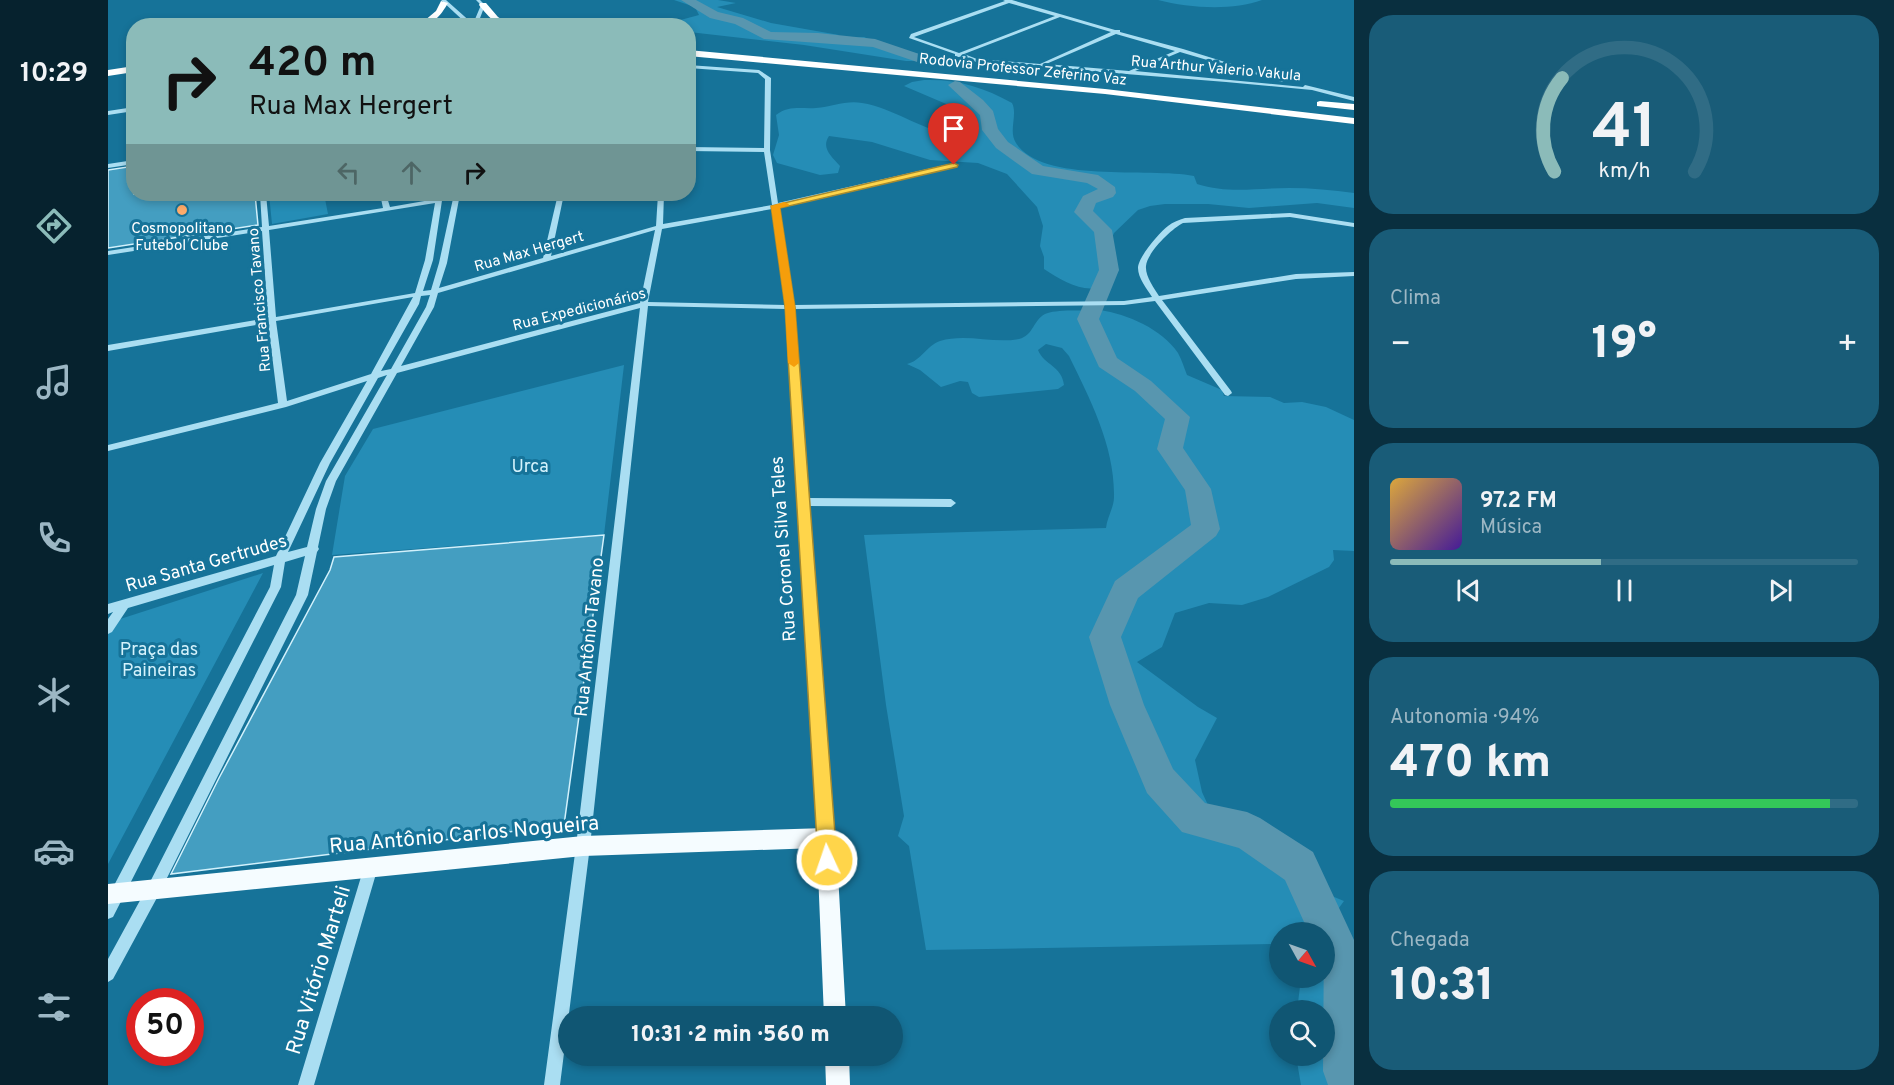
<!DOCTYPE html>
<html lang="pt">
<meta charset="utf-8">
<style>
:root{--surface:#105673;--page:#195c78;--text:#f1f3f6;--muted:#9cb7c4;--line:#306c85;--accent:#8bbbb9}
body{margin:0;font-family:Overpass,sans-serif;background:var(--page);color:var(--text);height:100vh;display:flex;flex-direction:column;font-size:22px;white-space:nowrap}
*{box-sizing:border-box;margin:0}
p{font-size:20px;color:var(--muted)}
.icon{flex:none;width:33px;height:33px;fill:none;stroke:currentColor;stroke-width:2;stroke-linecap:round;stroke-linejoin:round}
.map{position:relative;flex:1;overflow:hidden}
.sheet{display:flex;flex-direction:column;gap:15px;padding:15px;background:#092f3f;width:540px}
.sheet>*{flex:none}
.hud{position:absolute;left:18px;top:18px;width:570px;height:183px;border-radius:24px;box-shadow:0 3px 9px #0003;background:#8bbbb9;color:#111;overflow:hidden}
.needle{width:39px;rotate:130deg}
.fabs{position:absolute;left:1161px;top:922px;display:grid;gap:12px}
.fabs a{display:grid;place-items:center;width:66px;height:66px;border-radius:50%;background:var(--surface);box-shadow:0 3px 9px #0003;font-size:30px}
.speed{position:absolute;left:18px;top:988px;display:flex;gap:12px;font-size:30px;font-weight:700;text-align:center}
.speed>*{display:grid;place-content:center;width:78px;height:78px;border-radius:50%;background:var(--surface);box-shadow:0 3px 9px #0003;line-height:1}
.speed .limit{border:9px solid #d22;background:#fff;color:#111}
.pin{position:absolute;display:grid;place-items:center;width:51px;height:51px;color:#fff;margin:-62px -26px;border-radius:50% 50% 50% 0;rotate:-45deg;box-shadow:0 0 6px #0007}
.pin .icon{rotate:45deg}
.me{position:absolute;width:66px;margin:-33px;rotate:357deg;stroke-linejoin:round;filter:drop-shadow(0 0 4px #0008)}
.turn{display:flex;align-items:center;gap:21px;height:126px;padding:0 24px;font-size:27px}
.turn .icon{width:78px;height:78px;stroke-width:2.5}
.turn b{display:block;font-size:42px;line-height:51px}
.lanes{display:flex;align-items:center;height:57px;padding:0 24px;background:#0003;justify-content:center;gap:30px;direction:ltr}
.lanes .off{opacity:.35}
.big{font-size:45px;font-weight:800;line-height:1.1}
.sheet .card{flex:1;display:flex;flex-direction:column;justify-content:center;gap:9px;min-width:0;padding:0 21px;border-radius:24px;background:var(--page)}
.sheet .dial{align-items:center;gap:0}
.dial svg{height:156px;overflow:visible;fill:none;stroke:var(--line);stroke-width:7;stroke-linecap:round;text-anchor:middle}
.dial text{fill:var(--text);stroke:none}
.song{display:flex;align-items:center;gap:18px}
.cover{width:72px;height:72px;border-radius:9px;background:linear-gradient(135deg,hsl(40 70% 55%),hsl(260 70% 35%))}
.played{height:6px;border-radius:3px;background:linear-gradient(90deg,var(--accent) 45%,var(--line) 45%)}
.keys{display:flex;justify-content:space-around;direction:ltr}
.heat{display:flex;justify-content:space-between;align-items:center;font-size:33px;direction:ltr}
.charge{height:9px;border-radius:4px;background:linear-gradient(90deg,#34c759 94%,var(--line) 0)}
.trip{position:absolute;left:450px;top:1006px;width:345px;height:60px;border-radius:30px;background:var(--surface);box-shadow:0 3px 9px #0003;font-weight:800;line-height:60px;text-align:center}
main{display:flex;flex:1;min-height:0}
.dock{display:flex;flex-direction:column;width:108px;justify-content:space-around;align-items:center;background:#06222e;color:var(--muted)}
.dock .icon{width:42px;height:42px}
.dock .selected{color:var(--accent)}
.dock b{font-size:27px;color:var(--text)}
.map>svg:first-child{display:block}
.green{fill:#258db6}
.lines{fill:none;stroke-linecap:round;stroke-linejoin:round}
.river{fill:#5896af;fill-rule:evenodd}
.building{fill:#449ec1;stroke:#d2f1fc;stroke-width:1.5}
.minor{fill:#aadef2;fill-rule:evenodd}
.major{fill:#f5fcff;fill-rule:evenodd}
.highway{fill:#fff;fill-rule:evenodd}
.route{fill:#ffd54a;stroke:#a68a30;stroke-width:1.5}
.slow{fill:#f59e0b}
.poi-dot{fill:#ffac6b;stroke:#167399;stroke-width:2}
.labels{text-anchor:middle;stroke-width:6;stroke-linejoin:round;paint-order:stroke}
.far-street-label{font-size:15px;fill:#fff;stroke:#167399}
.far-poi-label{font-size:15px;fill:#fff;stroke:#167399}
.park-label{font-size:18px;fill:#d4f2fc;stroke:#167399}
.street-label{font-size:18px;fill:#fff;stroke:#167399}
.near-street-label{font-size:21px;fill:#fff;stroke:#167399}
</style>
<main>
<nav class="dock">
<b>10:29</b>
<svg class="icon selected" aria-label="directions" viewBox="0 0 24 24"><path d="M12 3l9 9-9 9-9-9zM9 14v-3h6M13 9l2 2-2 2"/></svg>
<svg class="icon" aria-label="music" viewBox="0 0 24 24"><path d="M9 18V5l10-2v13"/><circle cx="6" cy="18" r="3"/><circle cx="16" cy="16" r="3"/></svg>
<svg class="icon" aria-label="phone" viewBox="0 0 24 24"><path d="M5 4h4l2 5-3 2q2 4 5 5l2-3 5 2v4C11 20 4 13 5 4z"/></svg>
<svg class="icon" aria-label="climate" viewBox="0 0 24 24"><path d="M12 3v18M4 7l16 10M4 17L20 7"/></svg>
<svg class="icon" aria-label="car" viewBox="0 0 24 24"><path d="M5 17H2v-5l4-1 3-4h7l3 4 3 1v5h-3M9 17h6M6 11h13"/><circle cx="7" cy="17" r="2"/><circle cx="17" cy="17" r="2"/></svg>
<svg class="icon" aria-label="filters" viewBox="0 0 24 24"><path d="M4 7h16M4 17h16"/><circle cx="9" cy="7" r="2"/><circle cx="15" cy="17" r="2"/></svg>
</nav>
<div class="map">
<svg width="1246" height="1085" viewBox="0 0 1246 1085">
<rect width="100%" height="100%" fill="#167399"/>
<path class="green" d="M 566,0 L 610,0 L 628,3 L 609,7 L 663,23 L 731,35 L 725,39 L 756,37 L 775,45 L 811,54 L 820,53 C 815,61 806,61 798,61 L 696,45 L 581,32 L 580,26 L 554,25 L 591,15 L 587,7 Z
M 1050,0 L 1154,0 C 1124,11 1081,8 1050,0 Z
M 816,80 C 850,79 875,87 904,103 C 910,115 900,131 908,143 C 934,184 1041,167 1086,176 L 1089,184 C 1120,194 1149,188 1181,188 C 1203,188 1225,190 1246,193 L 1246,208 L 1209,203 L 1141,208 L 1100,204 L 1057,204 L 1042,206 L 1030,210 L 1006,233 L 1003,240 L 1005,258 L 1011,270 C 992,303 960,285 936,269 L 936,257 L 932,246 L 935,226 L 929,207 L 899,174 L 870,163 L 822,160 L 764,142 L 721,136 C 713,148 723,156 732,166 L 730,173 L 712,175 L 669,163 L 665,155 L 671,135 L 668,115 C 681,105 693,109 708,108 C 724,107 738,100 754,103 C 785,108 812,129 841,134 L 863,118 L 857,112 L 796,86 L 804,82 Z
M 161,194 L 216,194 L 220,214 L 164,224 Z
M 992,310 C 1019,314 1054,329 1070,353 C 1074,360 1076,368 1079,375 L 1114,390 L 1116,396 L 1162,397 L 1176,403 L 1194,402 L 1218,407 L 1246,420 L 1246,551 L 1225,550 L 1226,560 L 1221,567 L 1160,597 L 1134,605 L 1101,603 L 1067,613 L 1054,647 L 1029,662 L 1090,707 L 1109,718 L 1087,760 L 1094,792 L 1110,827 L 1127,840 L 1182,867 L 1187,881 L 1236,901 C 1211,935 1215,941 1246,969 L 1246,1085 L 1193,1085 L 1188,1056 L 1216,1056 L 1216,1011 L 1189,1011 L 1193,978 L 1216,978 L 1216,933 L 1172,933 L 1171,944 L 818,950 L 801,846 L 790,836 L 796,816 L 778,705 L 756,535 L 998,528 C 999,518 1006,507 1006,497 C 1007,447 982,399 961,356 L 954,348 L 938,344 L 930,350 C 936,365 954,366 956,385 L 950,389 L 871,397 L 864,393 L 860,382 L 852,381 L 833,387 L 812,370 L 799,364 C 813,361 818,346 832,341 C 858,333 885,344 911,339 C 926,335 925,320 937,314 C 947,309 979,311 992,310 Z
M 516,365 L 496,535 L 224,555 L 237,476 L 265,429 Z
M 155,573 L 0,864 L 0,629 L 6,621 Z"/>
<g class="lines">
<path class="river" d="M 573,0 L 588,0 L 610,12 L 635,18 L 663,32 L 710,33 L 767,39 L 820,57 L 822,60 L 815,64 L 765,47 L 656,39 L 627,24 L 602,18 Z
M 847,81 L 852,82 L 875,100 L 885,111 L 890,129 L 900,142 L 935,166 L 990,175 L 1007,187 L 1008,193 L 1005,197 L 988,203 L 985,211 L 1004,230 L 1011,270 L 991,319 L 1009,358 L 1043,381 L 1082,417 L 1075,448 L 1103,489 L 1112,529 L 1108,536 L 1030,598 L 1013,637 L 1036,705 L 1065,769 L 1097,803 L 1139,812 L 1152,818 L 1205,852 L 1246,940 L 1246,1085 L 1220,1085 L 1215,1071 L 1216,933 L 1201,933 L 1177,880 L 1131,848 L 1074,832 L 1039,793 L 1002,705 L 981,637 L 1007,581 L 1083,525 L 1077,490 L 1049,449 L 1057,419 L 1027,391 L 991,367 L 969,319 L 991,270 L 986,232 L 966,212 L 975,196 L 990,189 L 979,183 L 924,174 L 888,148 L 874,130 L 872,115 L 840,85 Z"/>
</g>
<path class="building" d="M 26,166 L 26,194 L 147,194 L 150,225 L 0,248 L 0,170 Z
M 496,535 L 456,825 L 63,874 L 111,778 L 222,570 L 226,557 Z"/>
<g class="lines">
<path class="minor" d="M 333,0 L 338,0 L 365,24 L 373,5 L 368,0 L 372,0 L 377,5 L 369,26 L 361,26 Z
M 895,0 L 904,0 L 1007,30 L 1012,30 L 1012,32 L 1075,49 L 1179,81 L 1174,82 L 1072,52 L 1027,71 L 1195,87 L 1197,85 L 1246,97 L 1246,101 L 1204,90 L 1118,82 L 868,62 L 847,56 L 847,54 L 801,38 L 803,34 L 897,1 ZM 901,3 L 947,16 L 851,53 L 806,37 ZM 952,17 L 1003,32 L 932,64 L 869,59 L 856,54 ZM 1008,34 L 1067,51 L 1021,71 L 938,64 Z
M 580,65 L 651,70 L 663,78 L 662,150 L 670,203 L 846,163 L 849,165 L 671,207 L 686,305 L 1016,301 L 1044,297 C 1039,289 1030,278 1030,268 C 1030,257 1052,232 1060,226 C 1065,222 1071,220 1077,218 L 1182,213 L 1246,223 L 1246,227 L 1182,217 L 1075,223 C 1063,229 1039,253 1038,266 C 1037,276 1046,288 1051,296 L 1188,274 L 1246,272 L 1246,276 L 1188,279 L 1054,300 L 1123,391 L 1124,393 L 1120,396 L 1117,395 L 1047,301 L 1016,305 L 686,309 L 700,498 L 843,499 L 848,503 L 843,507 L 701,506 L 725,838 L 723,843 L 718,845 L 713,843 L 711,838 L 678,309 L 540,306 L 482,846 L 452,1085 L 436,1085 L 468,846 L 532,308 L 289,373 L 228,481 L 218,509 L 210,547 L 211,549 L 209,552 L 200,595 L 51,894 L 5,979 L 0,982 L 0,959 L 41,884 L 188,595 L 197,556 L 177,562 L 173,587 L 5,917 L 0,919 L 0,897 L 162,587 L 166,565 L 20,608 L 4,632 L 0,634 L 0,619 L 5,612 L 0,614 L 0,604 L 168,556 L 212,463 L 259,381 L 178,407 L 0,451 L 0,445 L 170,403 L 160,323 L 0,351 L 0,345 L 160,318 L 154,231 L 0,255 L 0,251 L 154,227 L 152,194 L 158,194 L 161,226 L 275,208 L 272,194 L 278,194 L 282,207 L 328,199 L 329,194 L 335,194 L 325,260 L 315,291 L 323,290 L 331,263 L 346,194 L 352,194 L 339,263 L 331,288 L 435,258 L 450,194 L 456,194 L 443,256 L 548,226 L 550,194 L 556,194 L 555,224 L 664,205 L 656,152 L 580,151 L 580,147 L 656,148 L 657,79 L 650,73 L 580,68 ZM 327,203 L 317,260 L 307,293 L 168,317 L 161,230 ZM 664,209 L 678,305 L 540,302 L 554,229 ZM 547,230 L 532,303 L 293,366 L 326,307 L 330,293 ZM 322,295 L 318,307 L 283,369 L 273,371 L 311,304 L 313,296 ZM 305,297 L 263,374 L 179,401 L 168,321 ZM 279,375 L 218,481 L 208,509 L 199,547 L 180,552 L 222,463 L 270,378 Z
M 26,107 L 26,111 L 0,115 L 0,111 Z
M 26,160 L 26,164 L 0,168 L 0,164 Z
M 263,860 L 268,862 L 270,867 L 206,1085 L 190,1085 L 256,867 L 258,862 Z"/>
<path class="major" d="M 718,828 L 725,831 L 728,838 L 738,1017 L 716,1017 L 709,848 L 475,856 L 0,904 L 0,884 L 475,836 Z
M 717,1056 L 741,1056 L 742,1085 L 718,1085 Z"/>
<path class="highway" d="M 333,1 L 340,3 C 333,15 325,26 310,26 L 328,11 Z
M 372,3 L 378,3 L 390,17 L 404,26 C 387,26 381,17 371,5 Z
M 580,50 L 997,89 L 1246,118 L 1246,124 L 997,94 L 580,56 Z
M 26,66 L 26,72 L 0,76 L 0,70 Z
M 1212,101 L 1246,104 L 1246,110 L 1209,106 L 1209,102 Z"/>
</g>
<path class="route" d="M 846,163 L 850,165 L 849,167 L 672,208 L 687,307 L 729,860 L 726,867 L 719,870 L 713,867 L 710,860 L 677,307 L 663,206 Z"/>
<path class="slow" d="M 676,202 L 681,204 L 680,206 L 672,208 L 687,307 L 691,363 L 686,367 L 680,363 L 677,307 L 663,206 Z"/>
<circle class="poi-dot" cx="74" cy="210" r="6"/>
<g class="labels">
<g class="far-street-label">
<text transform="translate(1108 68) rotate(5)" y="5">Rua Arthur Valerio Vakula</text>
<text transform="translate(915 69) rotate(6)" y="5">Rodovia Professor Zeferino Vaz</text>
<text transform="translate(421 251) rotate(-16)" y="5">Rua Max Hergert</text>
<text transform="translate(151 300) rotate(-95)" y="5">Rua Francisco Tavano</text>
<text transform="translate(471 309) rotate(-14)" y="5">Rua Expedicionários</text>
</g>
<g class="far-poi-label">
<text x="74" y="233">Cosmopolitano<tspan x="74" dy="17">Futebol Clube</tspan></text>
</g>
<g class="park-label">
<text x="422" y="472">Urca</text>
<text x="51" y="655">Praça das<tspan x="51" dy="21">Paineiras</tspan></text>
</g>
<g class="street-label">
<text transform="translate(675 549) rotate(-94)" y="6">Rua Coronel Silva Teles</text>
<text transform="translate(98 563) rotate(-16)" y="6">Rua Santa Gertrudes</text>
<text transform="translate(481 637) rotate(-84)" y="6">Rua Antônio Tavano</text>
</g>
<g class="near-street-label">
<text transform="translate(356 834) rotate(-5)" y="7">Rua Antônio Carlos Nogueira</text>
<text transform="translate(210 970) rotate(-73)" y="7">Rua Vitório Marteli</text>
</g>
</g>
</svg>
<div class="fabs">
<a><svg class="needle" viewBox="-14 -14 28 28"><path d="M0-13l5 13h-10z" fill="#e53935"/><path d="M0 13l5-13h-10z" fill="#9cb7c4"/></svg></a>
<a><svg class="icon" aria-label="search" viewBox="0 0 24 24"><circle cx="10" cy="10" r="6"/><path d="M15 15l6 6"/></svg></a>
</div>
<div class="speed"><div class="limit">50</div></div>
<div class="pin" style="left:846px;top:165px;background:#d93025"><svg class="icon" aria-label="arrive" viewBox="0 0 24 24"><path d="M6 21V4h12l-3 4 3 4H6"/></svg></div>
<svg class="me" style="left:719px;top:860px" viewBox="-20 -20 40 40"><circle r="17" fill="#ffd54a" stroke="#fff" stroke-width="3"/><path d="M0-11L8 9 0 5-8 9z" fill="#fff"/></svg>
<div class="trip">10:31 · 2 min · 560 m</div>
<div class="hud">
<div class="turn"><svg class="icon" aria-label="right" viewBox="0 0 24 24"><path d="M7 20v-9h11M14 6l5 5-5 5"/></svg><div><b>420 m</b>Rua Max Hergert</div></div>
<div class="lanes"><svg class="icon off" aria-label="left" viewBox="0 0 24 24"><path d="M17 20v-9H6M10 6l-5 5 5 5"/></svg><svg class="icon off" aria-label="ahead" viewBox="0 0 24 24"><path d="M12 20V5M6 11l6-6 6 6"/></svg><svg class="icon" aria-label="right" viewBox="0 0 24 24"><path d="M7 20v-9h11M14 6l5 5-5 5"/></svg></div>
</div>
</div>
<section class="sheet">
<div class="card dial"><svg viewBox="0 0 100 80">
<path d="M14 69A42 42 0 1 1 86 69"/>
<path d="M14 69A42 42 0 0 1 18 21" stroke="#8bbbb9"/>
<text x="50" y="56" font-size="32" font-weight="700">41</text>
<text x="50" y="72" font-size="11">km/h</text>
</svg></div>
<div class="card"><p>Clima</p>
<div class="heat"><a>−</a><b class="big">19°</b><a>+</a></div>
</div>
<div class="card">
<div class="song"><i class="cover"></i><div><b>97.2 FM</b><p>Música</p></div></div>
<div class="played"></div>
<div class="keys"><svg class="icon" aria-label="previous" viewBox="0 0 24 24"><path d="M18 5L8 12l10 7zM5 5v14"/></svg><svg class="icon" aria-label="pause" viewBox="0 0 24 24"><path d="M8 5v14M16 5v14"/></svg><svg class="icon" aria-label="next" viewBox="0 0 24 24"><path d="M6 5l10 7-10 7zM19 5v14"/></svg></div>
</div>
<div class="card"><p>Autonomia · 94%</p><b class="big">470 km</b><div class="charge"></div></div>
<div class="card"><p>Chegada</p><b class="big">10:31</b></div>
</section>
</main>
